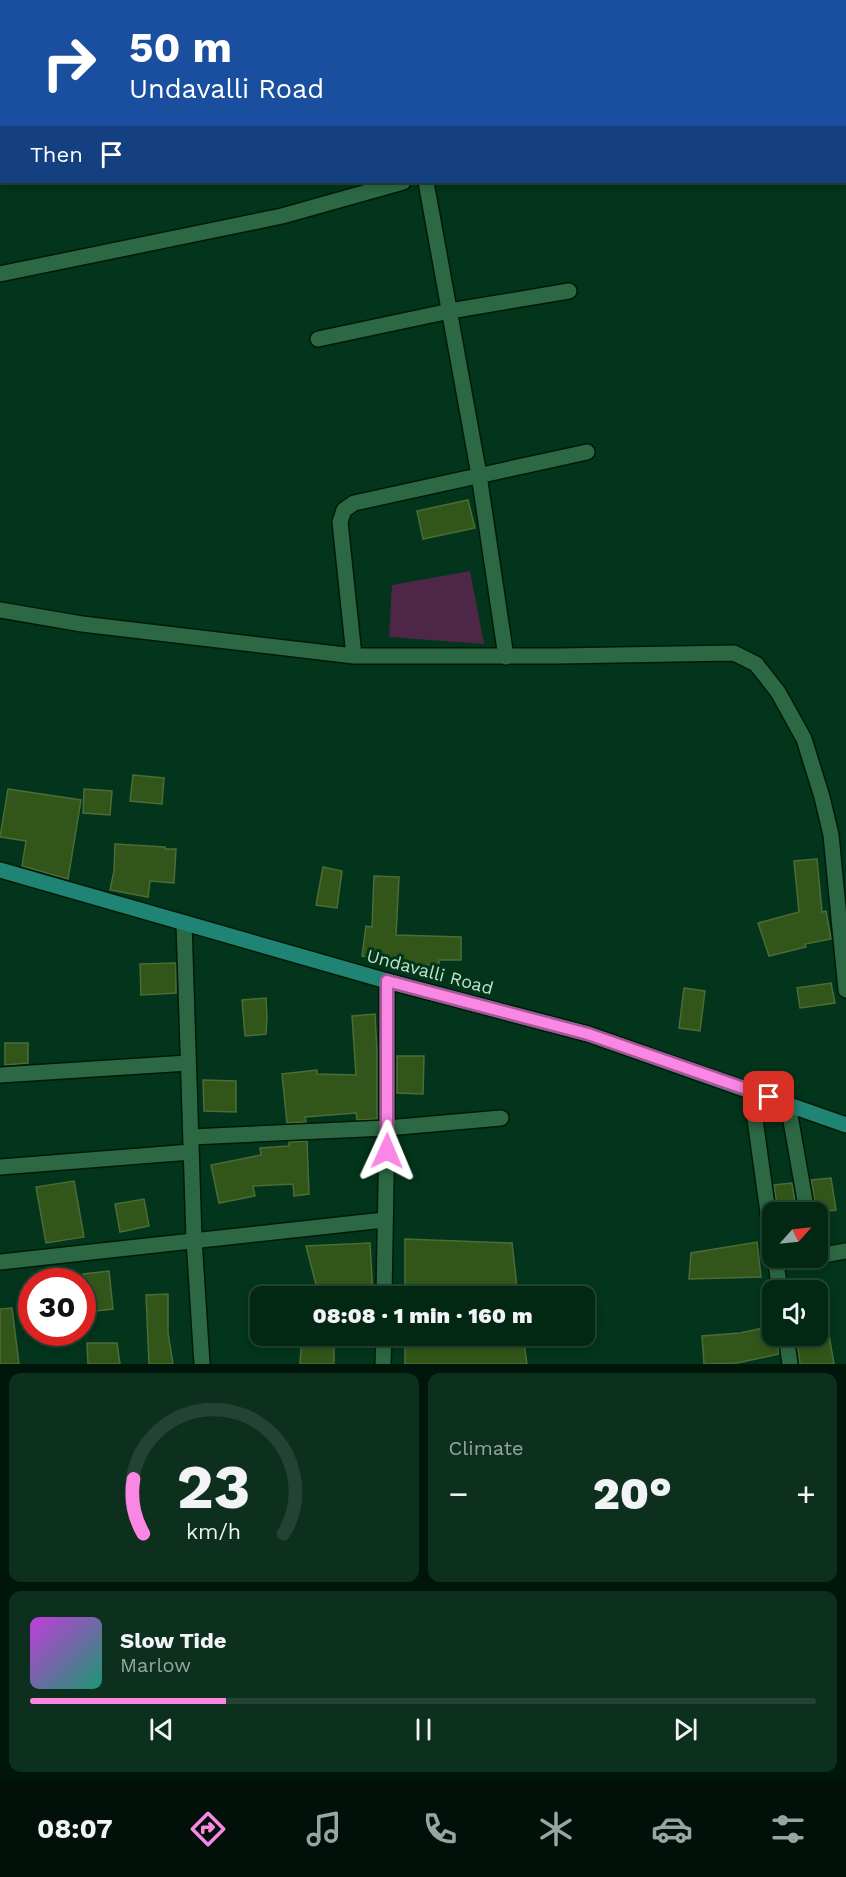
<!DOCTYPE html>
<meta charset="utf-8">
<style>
:root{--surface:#022814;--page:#0c301d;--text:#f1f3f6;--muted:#96a6a0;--line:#234434;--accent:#fb87e5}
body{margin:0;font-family:"Work Sans",sans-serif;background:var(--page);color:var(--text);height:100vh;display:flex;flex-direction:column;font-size:22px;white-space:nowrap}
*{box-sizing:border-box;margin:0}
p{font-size:20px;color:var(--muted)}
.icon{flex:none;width:33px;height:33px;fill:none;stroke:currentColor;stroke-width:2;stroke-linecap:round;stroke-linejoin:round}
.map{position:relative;height:1364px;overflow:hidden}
.details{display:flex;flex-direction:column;gap:9px;padding:9px;background:#01160b;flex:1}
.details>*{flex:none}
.guide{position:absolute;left:0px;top:0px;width:846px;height:183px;box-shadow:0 3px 9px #0003,0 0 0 2px var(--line);background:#1a4fa0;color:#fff;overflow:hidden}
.needle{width:39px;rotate:63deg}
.controls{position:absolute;left:762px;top:1202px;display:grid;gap:12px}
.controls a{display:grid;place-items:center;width:66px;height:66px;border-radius:12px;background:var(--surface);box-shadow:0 3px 9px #0003,0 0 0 2px var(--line);font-size:30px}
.speed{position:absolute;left:18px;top:1268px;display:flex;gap:12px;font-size:30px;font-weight:700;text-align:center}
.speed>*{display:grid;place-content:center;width:78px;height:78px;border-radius:50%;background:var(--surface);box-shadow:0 3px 9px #0003,0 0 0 2px var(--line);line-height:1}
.speed .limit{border:9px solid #d22;background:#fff;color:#111}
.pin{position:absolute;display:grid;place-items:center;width:51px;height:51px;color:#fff;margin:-26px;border-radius:12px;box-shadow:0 3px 9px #0006}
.me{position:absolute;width:66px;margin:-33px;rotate:1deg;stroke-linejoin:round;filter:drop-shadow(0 0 4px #0008)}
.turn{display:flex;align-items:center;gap:21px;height:126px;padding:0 30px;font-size:27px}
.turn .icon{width:78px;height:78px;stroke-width:2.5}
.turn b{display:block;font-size:42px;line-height:51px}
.then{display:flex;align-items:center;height:57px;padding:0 30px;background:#0003;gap:12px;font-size:22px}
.big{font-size:45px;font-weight:800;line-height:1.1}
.details .tile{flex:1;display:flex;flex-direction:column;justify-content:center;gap:9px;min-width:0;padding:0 21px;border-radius:12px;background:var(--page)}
.details .dial{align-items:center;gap:0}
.dial svg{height:156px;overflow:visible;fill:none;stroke:var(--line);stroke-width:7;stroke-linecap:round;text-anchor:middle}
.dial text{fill:var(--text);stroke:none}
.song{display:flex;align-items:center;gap:18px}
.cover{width:72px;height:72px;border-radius:9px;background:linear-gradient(135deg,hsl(290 70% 55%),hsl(160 70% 35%))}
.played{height:6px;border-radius:3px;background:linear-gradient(90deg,var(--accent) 25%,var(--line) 25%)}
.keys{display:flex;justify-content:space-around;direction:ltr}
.heat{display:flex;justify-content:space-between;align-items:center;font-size:33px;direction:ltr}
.details .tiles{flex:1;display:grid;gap:9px;grid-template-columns:1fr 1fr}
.tile:last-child{grid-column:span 2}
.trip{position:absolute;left:250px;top:1286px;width:345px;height:60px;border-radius:12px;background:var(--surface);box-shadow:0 3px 9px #0003,0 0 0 2px var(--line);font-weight:800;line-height:60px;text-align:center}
.menu{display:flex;height:96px;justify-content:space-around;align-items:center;background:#011008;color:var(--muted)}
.menu .icon{width:42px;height:42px}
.menu .on{color:var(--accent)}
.menu b{font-size:27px;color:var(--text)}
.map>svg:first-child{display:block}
.green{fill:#4e2647}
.building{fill:#325519;stroke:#4c6c37;stroke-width:1.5}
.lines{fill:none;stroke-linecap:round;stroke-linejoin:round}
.minor-casing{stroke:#001a09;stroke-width:18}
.secondary-casing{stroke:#001a09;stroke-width:18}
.minor{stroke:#2b6843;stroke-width:15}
.secondary{stroke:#208474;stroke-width:15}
.route-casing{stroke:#a35895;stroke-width:15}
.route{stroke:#fb87e5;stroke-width:10}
.labels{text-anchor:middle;stroke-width:6;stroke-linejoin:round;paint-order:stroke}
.street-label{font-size:18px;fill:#c4e3cd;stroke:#02351b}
</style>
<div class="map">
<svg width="846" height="1364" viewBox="0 0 846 1364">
<rect width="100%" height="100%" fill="#02351b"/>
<path class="green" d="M 470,571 L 484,644 L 389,637 L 392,585 Z"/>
<path class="building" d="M 468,500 L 475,528 L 423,539 L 417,511 Z
M 133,775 L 164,778 L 162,804 L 130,801 Z
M 8,789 L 81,800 L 68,879 L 22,866 L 26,841 L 0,837 Z
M 84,789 L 112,791 L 110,815 L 83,813 Z
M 115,844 L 165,847 L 165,849 L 176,849 L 174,883 L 150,881 L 148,897 L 110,890 L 114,871 Z
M 817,859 L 822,912 L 826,911 L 831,939 L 805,944 L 806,947 L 769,956 L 758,923 L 799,912 L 794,861 Z
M 323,867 L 342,871 L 337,908 L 316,905 Z
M 374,876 L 399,877 L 396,935 L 461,937 L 461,960 L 439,960 L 439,965 L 418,965 L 396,963 L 396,961 L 362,956 L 366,926 L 372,927 Z
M 176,963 L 176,993 L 141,995 L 140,964 Z
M 831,983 L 835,1003 L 800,1008 L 797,988 Z
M 684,988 L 705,991 L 700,1031 L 679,1028 Z
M 266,998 L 267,1018 L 266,1034 L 245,1036 L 242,1000 Z
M 375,1014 L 377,1052 L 377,1119 L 357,1120 L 356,1113 L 305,1117 L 306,1122 L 287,1123 L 282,1074 L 317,1070 L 317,1074 L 356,1075 L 352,1016 Z
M 5,1043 L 28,1043 L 28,1063 L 5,1065 Z
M 397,1056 L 424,1056 L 423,1094 L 397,1093 Z
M 203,1080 L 236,1081 L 236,1112 L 204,1111 Z
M 307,1141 L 309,1194 L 294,1196 L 293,1184 L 253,1186 L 255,1196 L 219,1203 L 211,1165 L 261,1155 L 260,1148 L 289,1146 L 289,1142 Z
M 831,1178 L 836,1210 L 817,1212 L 811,1180 Z
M 74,1181 L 84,1237 L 46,1243 L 36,1187 Z
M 792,1183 L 797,1212 L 778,1212 L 774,1185 Z
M 144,1199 L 149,1226 L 120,1232 L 115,1204 Z
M 405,1239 L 512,1243 L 518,1296 L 405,1296 Z
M 757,1242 L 761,1277 L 689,1279 L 691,1253 Z
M 370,1243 L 373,1296 L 319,1296 L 306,1246 Z
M 109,1271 L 113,1309 L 87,1312 L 83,1274 Z
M 168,1294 L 168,1333 L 173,1364 L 149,1364 L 146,1295 Z
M 12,1308 L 19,1364 L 0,1364 L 0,1309 Z
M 772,1326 L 772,1335 L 776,1335 L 779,1354 L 737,1363 L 704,1364 L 702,1336 L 740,1333 Z
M 302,1335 L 334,1335 L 334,1364 L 300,1364 Z
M 405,1335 L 523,1335 L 527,1364 L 405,1364 Z
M 796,1335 L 829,1335 L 834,1364 L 800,1364 Z
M 87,1343 L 117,1343 L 120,1364 L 88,1364 Z"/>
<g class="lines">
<defs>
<path id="minor" d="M 844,74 L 846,74
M 426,182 L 479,475 L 506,657
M 0,274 L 282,216 L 403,182
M 318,339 L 450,311 L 569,291
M 0,610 L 82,624 L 354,656 L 557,656 L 734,653 L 756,664 L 778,692 L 804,739 L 822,797 L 831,835 L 846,990
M 354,656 L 340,522 L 344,510 L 354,503 L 587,452
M 184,923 L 194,1239 L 202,1364
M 0,1075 L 188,1063
M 751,1091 L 772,1241
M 788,1104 L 807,1212
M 191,1137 L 387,1128 L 501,1118
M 0,1167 L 191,1152
M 818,1256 L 846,1251
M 775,1257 L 780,1290
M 0,1262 L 384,1220
M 776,1263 L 811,1257
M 384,1296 L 387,1128 L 387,981
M 786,1335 L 790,1364
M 383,1364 L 384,1335"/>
<path id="secondary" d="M 0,870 L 387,981 L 588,1034 L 846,1125"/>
</defs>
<use href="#minor" class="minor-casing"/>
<use href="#secondary" class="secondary-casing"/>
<use href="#minor" class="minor"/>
<use href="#secondary" class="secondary"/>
</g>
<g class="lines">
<defs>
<path id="route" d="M 387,1151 L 387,981 L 588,1034 L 769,1097"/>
</defs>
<use href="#route" class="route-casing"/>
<use href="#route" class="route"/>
</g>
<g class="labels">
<g class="street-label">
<text transform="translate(430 972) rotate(15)" y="6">Undavalli Road</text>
</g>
</g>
</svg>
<div class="controls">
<a><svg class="needle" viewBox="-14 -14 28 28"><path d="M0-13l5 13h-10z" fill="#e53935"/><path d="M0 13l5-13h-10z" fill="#96a6a0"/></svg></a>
<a><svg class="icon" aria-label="sound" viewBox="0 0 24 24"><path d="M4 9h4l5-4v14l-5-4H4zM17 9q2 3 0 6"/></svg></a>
</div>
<div class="speed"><div class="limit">30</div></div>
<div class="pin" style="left:769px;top:1097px;background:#d93025"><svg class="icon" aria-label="arrive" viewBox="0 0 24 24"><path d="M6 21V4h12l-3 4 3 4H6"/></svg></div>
<svg class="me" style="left:387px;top:1151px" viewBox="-20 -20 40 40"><path d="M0-17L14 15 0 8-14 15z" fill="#fb87e5" stroke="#fff" stroke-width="4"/></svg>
<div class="trip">08:08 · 1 min · 160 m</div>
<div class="guide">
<div class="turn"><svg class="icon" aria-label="right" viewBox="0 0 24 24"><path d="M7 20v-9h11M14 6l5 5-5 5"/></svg><div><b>50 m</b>Undavalli Road</div></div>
<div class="then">Then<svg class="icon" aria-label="arrive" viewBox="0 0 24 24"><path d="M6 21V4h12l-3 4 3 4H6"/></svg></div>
</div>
</div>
<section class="details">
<div class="tiles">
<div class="tile dial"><svg viewBox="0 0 100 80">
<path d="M14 69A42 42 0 1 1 86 69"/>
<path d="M14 69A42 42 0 0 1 9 41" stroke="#fb87e5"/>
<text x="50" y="56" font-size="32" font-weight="700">23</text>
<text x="50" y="72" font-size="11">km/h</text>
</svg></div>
<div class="tile"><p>Climate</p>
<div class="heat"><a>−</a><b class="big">20°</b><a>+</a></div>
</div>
<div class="tile">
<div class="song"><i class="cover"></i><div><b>Slow Tide</b><p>Marlow</p></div></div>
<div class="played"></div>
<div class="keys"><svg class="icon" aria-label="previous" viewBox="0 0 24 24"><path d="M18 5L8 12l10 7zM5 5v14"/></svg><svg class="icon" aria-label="pause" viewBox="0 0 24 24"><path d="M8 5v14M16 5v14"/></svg><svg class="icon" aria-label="next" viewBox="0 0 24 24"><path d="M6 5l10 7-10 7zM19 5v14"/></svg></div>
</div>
</div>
</section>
<nav class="menu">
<b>08:07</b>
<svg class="icon on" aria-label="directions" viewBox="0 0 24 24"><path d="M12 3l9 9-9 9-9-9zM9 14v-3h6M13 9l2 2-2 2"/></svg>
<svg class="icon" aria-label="music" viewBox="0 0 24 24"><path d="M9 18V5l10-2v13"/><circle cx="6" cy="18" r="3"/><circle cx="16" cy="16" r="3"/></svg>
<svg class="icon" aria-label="phone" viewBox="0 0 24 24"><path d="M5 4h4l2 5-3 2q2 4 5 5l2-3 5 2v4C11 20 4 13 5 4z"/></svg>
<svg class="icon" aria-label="climate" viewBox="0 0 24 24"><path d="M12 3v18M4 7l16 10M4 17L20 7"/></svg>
<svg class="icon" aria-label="car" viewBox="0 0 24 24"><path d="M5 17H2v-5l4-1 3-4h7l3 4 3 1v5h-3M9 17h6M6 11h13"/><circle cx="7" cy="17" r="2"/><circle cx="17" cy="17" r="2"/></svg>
<svg class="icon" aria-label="filters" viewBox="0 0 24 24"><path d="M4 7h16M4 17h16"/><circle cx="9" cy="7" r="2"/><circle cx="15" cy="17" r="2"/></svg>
</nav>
